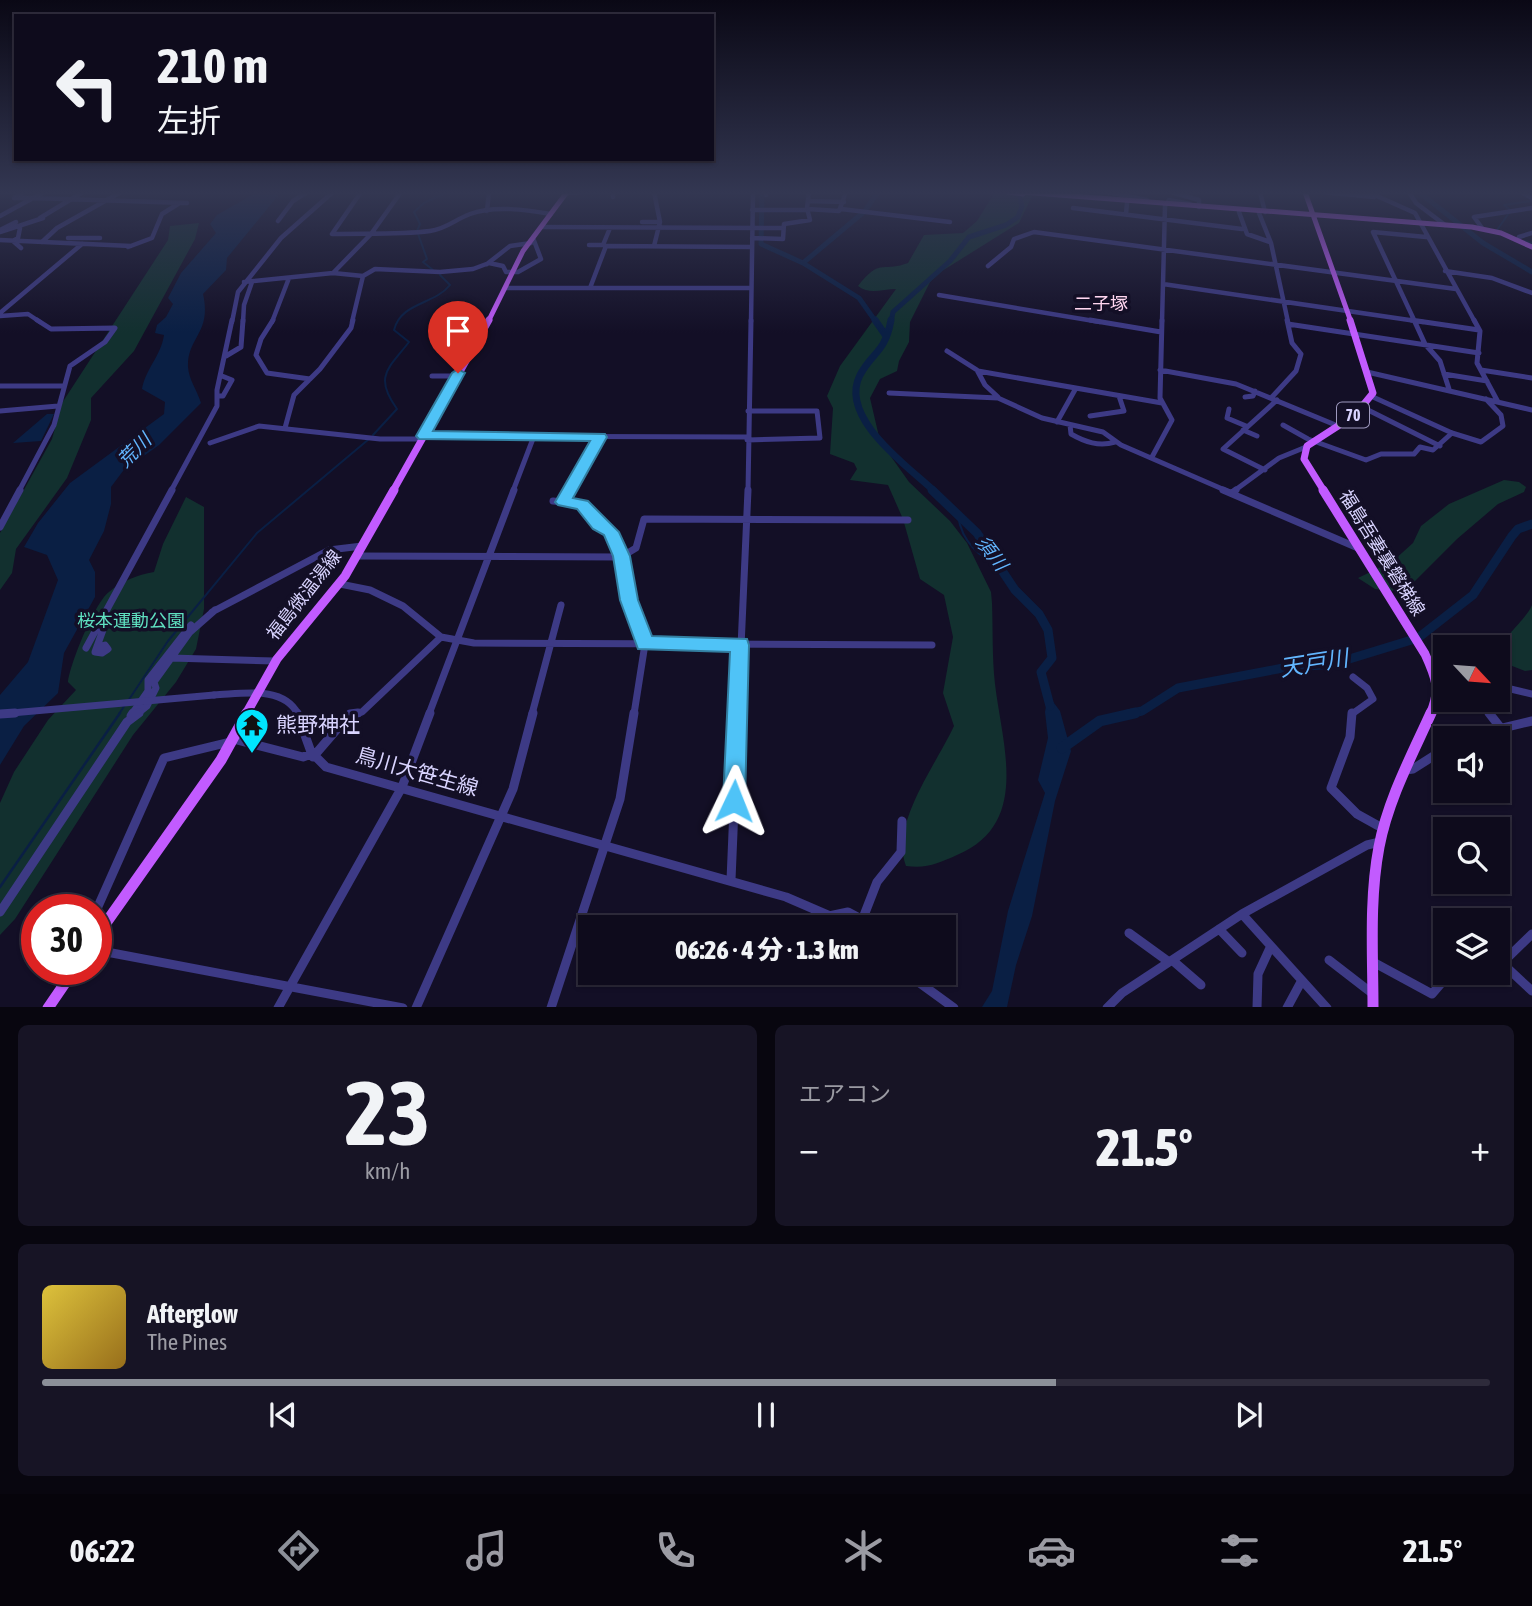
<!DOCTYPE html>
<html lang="ja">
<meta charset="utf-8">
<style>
:root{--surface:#0e0b1c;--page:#171425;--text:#f1f3f6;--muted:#9b9ba3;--line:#2e2b3b;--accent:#8c9099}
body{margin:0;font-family:"Asap Condensed","Noto Sans JP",sans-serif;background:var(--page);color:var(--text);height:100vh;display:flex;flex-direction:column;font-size:26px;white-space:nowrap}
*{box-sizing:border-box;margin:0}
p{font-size:23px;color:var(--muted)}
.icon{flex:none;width:38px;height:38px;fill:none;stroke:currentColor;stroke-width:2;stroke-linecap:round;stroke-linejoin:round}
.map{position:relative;height:1007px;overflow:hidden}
.side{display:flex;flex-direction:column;gap:18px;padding:18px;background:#08060f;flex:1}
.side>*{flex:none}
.banner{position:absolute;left:14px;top:14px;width:700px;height:147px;border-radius:0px;box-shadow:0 2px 5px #0004,0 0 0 2px var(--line);background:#0e0b1c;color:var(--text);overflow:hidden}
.needle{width:46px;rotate:116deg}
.controls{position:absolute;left:1433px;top:635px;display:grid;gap:14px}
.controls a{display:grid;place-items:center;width:77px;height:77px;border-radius:0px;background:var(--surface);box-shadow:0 2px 5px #0004,0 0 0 2px var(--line);font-size:35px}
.speed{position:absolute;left:21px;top:894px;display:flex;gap:14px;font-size:35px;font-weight:700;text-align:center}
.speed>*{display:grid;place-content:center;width:91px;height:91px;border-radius:50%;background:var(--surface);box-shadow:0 2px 5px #0004,0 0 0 2px var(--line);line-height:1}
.speed .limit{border:10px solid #d22;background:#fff;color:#111}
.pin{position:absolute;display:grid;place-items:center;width:60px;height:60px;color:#fff;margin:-72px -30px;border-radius:50% 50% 50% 0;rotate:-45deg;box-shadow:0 0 7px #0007}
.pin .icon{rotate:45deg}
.me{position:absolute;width:77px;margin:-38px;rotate:2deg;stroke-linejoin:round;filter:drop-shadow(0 0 5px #0008)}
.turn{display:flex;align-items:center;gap:24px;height:147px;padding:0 28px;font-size:32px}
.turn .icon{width:91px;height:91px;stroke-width:2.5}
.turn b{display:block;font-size:49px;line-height:60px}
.big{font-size:52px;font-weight:800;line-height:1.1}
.side .card{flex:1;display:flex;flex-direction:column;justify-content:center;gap:10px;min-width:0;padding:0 24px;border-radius:10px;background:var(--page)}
.side .dial{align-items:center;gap:0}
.dial b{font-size:91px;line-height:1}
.song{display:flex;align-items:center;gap:21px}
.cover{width:84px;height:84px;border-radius:10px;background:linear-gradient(135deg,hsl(50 70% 55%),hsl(40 70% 35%))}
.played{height:7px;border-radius:4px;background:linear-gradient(90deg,var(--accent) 70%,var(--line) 70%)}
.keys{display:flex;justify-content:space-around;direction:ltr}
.heat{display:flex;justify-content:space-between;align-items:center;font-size:38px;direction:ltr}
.side .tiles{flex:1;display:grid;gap:18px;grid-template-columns:1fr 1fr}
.card:last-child{grid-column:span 2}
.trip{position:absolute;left:578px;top:915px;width:378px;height:70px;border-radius:0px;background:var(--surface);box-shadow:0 2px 5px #0004,0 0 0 2px var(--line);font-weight:800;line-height:70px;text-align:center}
.tabs{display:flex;height:112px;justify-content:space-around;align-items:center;background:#06040b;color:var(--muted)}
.tabs .icon{width:49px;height:49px}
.tabs .active{color:var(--accent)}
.tabs b{font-size:32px;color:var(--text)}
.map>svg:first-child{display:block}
.green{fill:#12302f}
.water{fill:#0a1f44}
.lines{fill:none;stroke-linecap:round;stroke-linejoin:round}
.stream-far1{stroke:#0a1f44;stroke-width:2}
.stream{stroke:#0a1f44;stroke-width:2.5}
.river-far3{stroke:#0a1f44;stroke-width:5}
.river-far2{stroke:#0a1f44;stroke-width:7}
.river-far1{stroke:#0a1f44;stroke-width:9}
.river{stroke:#0a1f44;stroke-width:11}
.minor-far3{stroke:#3d3a85;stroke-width:4.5}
.minor-far2{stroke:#3d3a85;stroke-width:5}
.minor-far1{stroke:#3d3a85;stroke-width:7}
.minor{stroke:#3d3a85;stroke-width:9}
.major-far3{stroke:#c25bff;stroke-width:5}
.major-far2{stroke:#c25bff;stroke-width:7}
.major-far1{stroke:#c25bff;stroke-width:9}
.major{stroke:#c25bff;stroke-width:11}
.minor-bridge-far1{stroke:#3d3a85;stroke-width:7}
.minor-bridge{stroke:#3d3a85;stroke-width:9}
.route{fill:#4fc3f7;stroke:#337fa1;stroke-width:2}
.labels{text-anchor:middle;stroke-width:7;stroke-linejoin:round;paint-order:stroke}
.shield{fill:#130f26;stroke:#9e99be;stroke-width:2}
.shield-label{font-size:16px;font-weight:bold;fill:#d9d4ff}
.far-quarter-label{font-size:18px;fill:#ffd6f0;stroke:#130f26}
.street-label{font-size:18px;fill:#d9d4ff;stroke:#130f26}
.park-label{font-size:18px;fill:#5fe0c0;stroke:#130f26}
.water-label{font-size:19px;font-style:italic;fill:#62b6ff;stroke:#130f26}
.near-poi-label{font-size:21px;fill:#d9d4ff;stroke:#130f26;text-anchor:start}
.near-street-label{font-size:21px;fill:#d9d4ff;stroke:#130f26}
.near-water-label{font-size:23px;font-style:italic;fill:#62b6ff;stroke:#130f26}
</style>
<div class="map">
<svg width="1532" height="1008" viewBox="0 0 1532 1008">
<rect width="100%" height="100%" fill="#130f26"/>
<path class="green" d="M 995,192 L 1034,192 L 1019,223 L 942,271 L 930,282 L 910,322 L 909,342 L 899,361 L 897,371 L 880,379 L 870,398 L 880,441 L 909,482 L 950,521 L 967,543 L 991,592 L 992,603 C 993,630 992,657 995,684 C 1002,745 1031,824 957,855 C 939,863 927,869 906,866 C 890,824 936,765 954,726 L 943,693 L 953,637 L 944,595 L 920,579 L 903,519 L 888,485 L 850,480 L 857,469 L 854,463 L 830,454 L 833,408 L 827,396 L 840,366 L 896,289 C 882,289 870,295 858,286 C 881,257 881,273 908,263 L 924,235 L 963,233 L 977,221 Z
M 199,223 L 195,239 L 134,351 L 91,398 L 91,420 L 67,478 L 16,549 L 12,573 L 0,590 L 0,533 L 52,439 L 62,403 L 168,240 L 170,226 Z
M 1504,480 L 1519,482 L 1526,487 L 1524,492 L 1498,504 L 1457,539 L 1404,592 L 1375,589 L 1358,578 L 1393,561 L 1413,543 L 1421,526 L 1449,504 Z
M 186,497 L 204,507 L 204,609 L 196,649 L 176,682 L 133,735 L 15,919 L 0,935 L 0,803 L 14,772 L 48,720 L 76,690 L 68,682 C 70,664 95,602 109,592 C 122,581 137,575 154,572 L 163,544 Z
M 1532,605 L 1532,670 L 1525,671 L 1502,662 C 1494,640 1525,623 1532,605 Z"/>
<path class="water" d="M 257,192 L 281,192 L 227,258 L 226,270 L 203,294 C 212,333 187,337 188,367 C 189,380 197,390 201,403 L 159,445 L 123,471 L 111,487 L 111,504 L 104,531 L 89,560 L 95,572 L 95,597 L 64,653 L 58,693 L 24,726 L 0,765 L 0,695 L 28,662 L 58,580 L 47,555 L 24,547 L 38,523 L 70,483 L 164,414 L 165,402 L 142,389 C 146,368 161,356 164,335 L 155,333 L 157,325 L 166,317 L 173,304 L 168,298 L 181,273 L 216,233 L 210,224 L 217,215 Z
M 47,414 L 54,414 L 41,441 L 13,443 Z
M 1048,695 L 1060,711 L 1071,751 L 1055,801 L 1032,916 L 1016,965 L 1007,1007 L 982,1007 L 992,991 L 1008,911 L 1045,793 L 1038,780 L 1048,738 L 1045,712 Z"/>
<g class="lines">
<path class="stream-far1" d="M 1509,209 L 1504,205 L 1532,201
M 1497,230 L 1509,213
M 1525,241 L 1532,243
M 433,270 L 423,262 L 427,259 L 417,231 L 420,224 L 414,212 L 424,203 L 447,192
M 373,435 L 397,409 C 373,376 389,368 409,342 L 394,330 C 401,302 434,305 450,285 L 440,275
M 958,516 C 962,542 979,557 1002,568
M 128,701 L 168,641 L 257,533 L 369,439
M 119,714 L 125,705"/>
<path class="stream" d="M 0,887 L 120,713"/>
<path class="river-far3" d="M 762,192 L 761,244 L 803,263 L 859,298 L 876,322
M 1419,192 L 1483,243 L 1532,272
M 803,263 L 865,211 L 878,192
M 891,322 L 893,312 L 950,261 L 969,237 L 1006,225 L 1018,217 L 1022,206 L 1019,192"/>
<path class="river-far2" d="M 875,320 L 886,336
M 891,320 C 885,353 873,351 860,375 C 838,418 909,467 934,491"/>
<path class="river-far1" d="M 932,490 L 977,533 L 1015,590 L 1039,614 L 1048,630 L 1052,658 L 1041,672 L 1050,706
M 1128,714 L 1142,711 L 1178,688 L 1283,668 L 1333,664 L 1418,638 L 1473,595 L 1512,536 L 1518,529 L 1532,524"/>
<path class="river" d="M 1062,748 L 1100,721 L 1135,713"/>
<path class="minor-far3" d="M 24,192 L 14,198 L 33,198
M 361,192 L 332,234 C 364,233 398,235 430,231 C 446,229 456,219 470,214 C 494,205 527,210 551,214
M 613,192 L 613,197
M 654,192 L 660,222 L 654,246
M 766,192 L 766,195
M 1107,192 L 1147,200
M 1171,192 L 1199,200 L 1199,207
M 1260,192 L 1265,212
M 1323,192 L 1374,197
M 1368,192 L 1415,213 L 1475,322
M 1409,192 L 1416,203 L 1445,225
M 1521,192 L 1532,198
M 567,193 L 584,192
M 33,198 L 187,203
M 808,201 L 844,202
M 1073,208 L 1242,229
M 807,209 L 839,211 L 846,192
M 841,209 L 950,222
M 752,210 L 807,210
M 487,211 L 489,192
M 1239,212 L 1247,234 L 1270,242
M 1259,213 L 1271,243 L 1288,322
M 1126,214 L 1127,203
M 0,216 L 44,192
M 278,221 L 293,201 L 307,192
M 642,222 L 660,222
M 541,227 L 783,228
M 20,228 L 18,238 L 13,241 L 21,248
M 1482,228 L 1474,217 L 1532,208
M 2,229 L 16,222
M 0,232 L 43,218 L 40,218 L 83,192
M 1519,237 L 1532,233
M 68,238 L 100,238
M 752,238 L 783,239 L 784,224 L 810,220 L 807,208 L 809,192
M 0,240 L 131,246
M 42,242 L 57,228 L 121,192
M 589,245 L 604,245
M 603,245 L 610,228
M 128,247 L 152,238 L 162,214 L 178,204
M 487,264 L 510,246 L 531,243
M 988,266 L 1011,247 L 1014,239 L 1034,232 L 1456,289
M 1445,271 L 1492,278 L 1532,293
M 333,273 L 371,234 L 401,192
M 244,282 L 333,273 L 363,276 L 375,269 L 440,272 L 473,269 L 489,263 L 503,266 L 506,272 L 518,272 L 541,259 L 533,238
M 1163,284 L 1423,322
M 505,288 L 750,288
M 590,288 L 606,246 L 752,247
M 939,295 L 1100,322
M 0,313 L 82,244
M 0,316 L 28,314 L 40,322
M 232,322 L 238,292 L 281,238 L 333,192
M 243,322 L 244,305 L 252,282
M 272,322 L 289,278
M 352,322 L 363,276
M 751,322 L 753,192
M 1162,322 L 1165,206 L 1169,200 L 1190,204
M 1415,322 L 1373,232 L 1426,237"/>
<path class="minor-far2" d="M 273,320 L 261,339 L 256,355 L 267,373 L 310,379
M 1090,320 L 1161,332
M 1411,320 L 1479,330
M 1414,320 L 1425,344 L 1440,361 L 1449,389
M 1474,320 L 1480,331 L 1477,363 L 1498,402
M 1288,324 L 1479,353
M 947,351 L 977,370 L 985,385 L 998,397
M 226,356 L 241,347 L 243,320
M 1160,370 L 1236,384 L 1338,426
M 1481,370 L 1532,378
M 978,371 L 1162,403
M 1367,372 L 1532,410
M 1444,374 L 1487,381
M 432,376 L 456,376
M 0,386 L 63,386
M 889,393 L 998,398 L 1042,418 L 1103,432 L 1121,445 L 1227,491
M 217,396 L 223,396 L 232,380 L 222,376
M 1245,397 L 1253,396 L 1255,391
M 1373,397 L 1452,433 L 1481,442 L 1503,426 L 1501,415 L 1486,399
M 1271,398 L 1296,371 L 1301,354 L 1292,343 L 1287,320
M 1364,408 L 1440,446
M 1229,409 L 1227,418 L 1246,426
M 0,411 L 58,406
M 1090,416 L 1124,411 L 1119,396
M 1057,422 L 1076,388
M 1070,425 L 1071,434 C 1085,442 1099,447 1115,442
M 1283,425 L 1308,439 L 1366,460 L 1381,454 L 1414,454 L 1420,447 L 1433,450 L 1452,433
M 285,428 L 294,395 L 320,369 L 351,328 L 353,320
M 1243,430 L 1257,436
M 424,436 L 747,437
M 747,440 L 820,438 L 817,411 L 748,411
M 210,443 L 259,426 L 380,439 L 422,439
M 1152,457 L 1172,420 L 1160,398 L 1162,320
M 1265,470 L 1223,449 L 1277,400
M 19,491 L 54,425 L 70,366 L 105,342 L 115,328 L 51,329 L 37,320
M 171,491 L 217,406 L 217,390 L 232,320
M 513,491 L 534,436
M 569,491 L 600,437
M 748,491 L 751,320
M 1234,491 L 1279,458 L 1306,447"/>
<path class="minor-far1" d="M 1223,490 L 1358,548
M 1232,493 L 1236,490
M 553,501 L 582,504 L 599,525 L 611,532 L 621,557 L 629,600 L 645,644 L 634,714
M 563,502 L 570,490
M 0,527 L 20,490
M 356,556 L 621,557 L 636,548 L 644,519 L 908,520
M 340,584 L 370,590 L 403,606 L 441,637 L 474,643 L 932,645
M 212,612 L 329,550 L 362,546
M 98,647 L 105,645 L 108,649 L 102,653 L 95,652 L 108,616
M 86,648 L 172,490
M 171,658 L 275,661
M 1435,674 L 1446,676
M 1498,686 L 1532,694
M 214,695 C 242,694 283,685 298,714
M 1480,700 L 1491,714
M 132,714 L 148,691 L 148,680 L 191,625
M 137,714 L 147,706 L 156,688 L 154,682 L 190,632 L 215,610
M 350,714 L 362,712 L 441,637
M 429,714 L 514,490
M 532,714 L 561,605
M 738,714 L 748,490
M 1352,714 L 1373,699 L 1367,688 L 1353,677"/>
<path class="minor" d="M 297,713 L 311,752 L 326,767 L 786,897 L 830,916 L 846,928
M 1352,713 L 1350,737 L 1331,788 L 1357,814 L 1384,829
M 1489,713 L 1500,727
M 131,716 L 133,713
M 1461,738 L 1532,721
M 233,739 L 303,757 L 311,754
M 313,757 L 350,714 L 358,713
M 1406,770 L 1413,769 L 1446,748
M 731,880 L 738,713
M 96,911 L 164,758 L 230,742
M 0,912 L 127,722 L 139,713
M 1242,914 L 1327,1008
M 829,916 L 848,912 L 878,928
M 863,918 L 877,882 L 901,852 L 902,821
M 1219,929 L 1242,953
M 1129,933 L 1169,962
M 28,937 L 37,939
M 96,950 L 403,1008
M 1172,960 L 1201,985
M 1329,960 L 1373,994
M 1373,962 L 1432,994 L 1450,973
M 1502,963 L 1532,991
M 1498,967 L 1532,934
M 906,973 L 954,1008
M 1488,973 L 1491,973
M 278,1008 L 402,787 L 430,713
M 416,1008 L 513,789 L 533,713
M 551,1008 L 620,799 L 634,713
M 1107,1008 L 1122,993 L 1242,914 L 1367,845 L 1380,842
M 1257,1008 L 1258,974 L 1270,948
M 1287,1008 L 1301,982"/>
<path class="major-far3" d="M 1008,192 L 1023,194
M 1021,192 L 1472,227 L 1501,233 L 1532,247
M 1305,192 L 1351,322
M 488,322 L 523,251 L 567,192"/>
<path class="major-far2" d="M 393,491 L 489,320
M 1324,491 L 1304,459 L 1307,446 L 1355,415 L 1373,393 L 1350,320"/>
<path class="major-far1" d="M 1323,490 L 1425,654 C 1436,678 1441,690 1430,714
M 246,714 L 277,659 L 345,576 L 394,490"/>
<path class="major" d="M 96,937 L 221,760 L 247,713
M 48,1008 L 74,970
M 1373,1008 C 1373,955 1369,900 1379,847 C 1388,800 1411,757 1431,713"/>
<path class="minor-bridge-far1" d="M 0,714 L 214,695"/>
<path class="minor-bridge" d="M 0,714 L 15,713"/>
</g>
<linearGradient id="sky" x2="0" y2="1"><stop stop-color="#0a0815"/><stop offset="0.58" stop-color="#333752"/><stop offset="1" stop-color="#333752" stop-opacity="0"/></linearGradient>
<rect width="1532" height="333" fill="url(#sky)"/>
<path class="route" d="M 458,369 L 465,373 L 433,431 L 605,434 L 607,437 L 573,498 L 588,501 L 619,532 L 630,556 L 638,600 L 652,636 L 747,639 L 749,645 L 745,801 L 742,809 L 734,812 L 726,809 L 723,801 L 730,652 L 638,649 L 620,600 L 613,556 L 604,535 L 593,529 L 577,509 L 558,505 L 555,502 L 590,441 L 419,439 L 416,436 L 452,373 Z"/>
<defs>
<symbol id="temple-pin" viewBox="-11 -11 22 30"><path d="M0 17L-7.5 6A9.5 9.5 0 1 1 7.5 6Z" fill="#00e5ff" stroke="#130f26"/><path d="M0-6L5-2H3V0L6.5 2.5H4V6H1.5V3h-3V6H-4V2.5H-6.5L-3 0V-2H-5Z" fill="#111"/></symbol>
</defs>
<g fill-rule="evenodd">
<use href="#temple-pin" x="233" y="706" width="38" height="52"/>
</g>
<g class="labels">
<rect class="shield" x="1337" y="402.5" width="32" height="25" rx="5"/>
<g class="shield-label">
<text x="1353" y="421">70</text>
</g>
<g class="far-quarter-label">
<text x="1101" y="310">二子塚</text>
</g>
<g class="street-label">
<text transform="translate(1382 553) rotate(58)" y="6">福島吾妻裏磐梯線</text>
<text transform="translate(304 595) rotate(-52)" y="6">福島微温湯線</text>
</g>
<g class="park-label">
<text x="131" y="627">桜本運動公園</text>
</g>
<g class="water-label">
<text transform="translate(134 450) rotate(-45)" y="7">荒川</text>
<text transform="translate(992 553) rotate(52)" y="7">須川</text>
</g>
<g class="near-poi-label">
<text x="276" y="732">熊野神社</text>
</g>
<g class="near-street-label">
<text transform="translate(417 772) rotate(16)" y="7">鳥川大笹生線</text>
</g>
<g class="near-water-label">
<text transform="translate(1314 663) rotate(-9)" y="8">天戸川</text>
</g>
</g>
</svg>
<div class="controls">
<a><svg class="needle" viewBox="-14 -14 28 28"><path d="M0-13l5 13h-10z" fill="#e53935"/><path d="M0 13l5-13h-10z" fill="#9b9ba3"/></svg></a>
<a><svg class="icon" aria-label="sound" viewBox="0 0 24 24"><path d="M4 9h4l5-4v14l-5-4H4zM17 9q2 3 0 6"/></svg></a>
<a><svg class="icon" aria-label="search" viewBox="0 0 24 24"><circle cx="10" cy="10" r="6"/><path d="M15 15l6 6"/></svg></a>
<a><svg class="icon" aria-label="layers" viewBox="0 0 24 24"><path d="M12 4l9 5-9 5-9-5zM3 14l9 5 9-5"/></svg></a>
</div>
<div class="speed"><div class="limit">30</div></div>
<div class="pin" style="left:458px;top:373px;background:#d93025"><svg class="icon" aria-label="arrive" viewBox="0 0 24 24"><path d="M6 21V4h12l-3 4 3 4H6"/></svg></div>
<svg class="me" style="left:734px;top:801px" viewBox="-20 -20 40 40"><path d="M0-17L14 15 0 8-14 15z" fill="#4fc3f7" stroke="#fff" stroke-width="4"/></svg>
<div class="trip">06:26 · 4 分 · 1.3 km</div>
<div class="banner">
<div class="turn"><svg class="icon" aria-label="left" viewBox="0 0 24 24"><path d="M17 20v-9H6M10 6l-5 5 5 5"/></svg><div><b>210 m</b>左折</div></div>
</div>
</div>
<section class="side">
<div class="tiles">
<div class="card dial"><b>23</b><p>km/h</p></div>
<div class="card"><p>エアコン</p>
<div class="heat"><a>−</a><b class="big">21.5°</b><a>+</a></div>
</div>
<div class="card">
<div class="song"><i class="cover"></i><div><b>Afterglow</b><p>The Pines</p></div></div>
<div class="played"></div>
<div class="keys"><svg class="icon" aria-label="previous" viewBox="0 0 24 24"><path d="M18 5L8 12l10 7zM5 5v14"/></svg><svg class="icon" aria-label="pause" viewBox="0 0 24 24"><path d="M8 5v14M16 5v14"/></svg><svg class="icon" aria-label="next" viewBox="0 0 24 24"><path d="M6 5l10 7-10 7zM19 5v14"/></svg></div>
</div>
</div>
</section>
<nav class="tabs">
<b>06:22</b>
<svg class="icon active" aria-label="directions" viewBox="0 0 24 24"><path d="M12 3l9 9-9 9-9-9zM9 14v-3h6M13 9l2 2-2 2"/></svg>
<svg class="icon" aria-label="music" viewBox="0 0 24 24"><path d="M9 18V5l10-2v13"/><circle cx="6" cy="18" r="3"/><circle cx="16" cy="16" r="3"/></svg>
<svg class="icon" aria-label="phone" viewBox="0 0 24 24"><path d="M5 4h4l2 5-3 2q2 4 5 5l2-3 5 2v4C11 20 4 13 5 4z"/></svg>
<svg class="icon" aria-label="climate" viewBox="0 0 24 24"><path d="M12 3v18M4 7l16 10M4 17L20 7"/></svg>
<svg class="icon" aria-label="car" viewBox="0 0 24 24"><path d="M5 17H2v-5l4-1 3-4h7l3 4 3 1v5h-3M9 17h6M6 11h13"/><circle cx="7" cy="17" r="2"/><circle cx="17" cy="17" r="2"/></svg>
<svg class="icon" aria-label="filters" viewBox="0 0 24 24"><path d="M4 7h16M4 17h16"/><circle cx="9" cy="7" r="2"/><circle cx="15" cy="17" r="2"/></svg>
<b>21.5°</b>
</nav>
